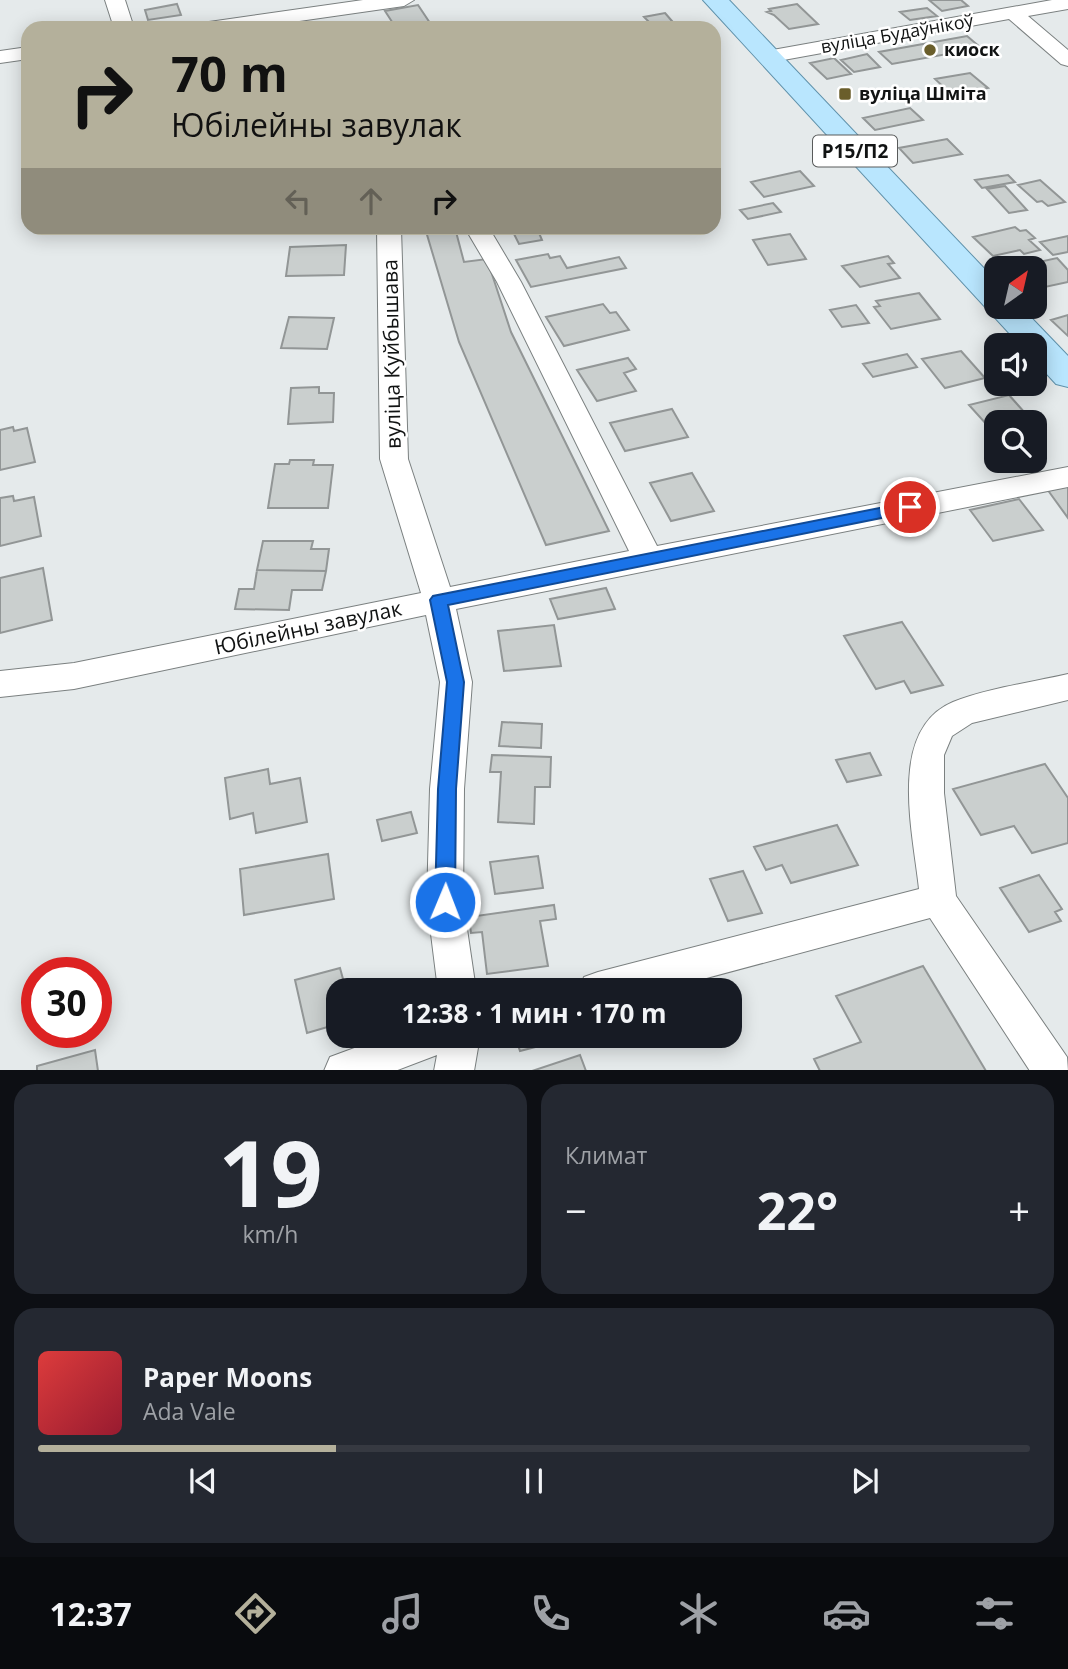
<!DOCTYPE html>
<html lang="ru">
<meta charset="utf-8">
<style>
:root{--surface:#171b24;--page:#242831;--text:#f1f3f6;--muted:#9ea1a6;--line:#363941;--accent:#b4b09b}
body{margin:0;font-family:"Open Sans",sans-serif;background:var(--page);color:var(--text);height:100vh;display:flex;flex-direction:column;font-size:26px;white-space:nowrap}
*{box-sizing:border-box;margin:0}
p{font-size:23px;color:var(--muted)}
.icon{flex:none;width:38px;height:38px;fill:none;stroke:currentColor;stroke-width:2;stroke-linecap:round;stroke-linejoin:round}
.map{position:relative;height:1070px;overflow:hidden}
.drawer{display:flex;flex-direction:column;gap:14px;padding:14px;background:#0d0f14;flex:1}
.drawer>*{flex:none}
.guide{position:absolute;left:21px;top:21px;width:700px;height:214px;border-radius:21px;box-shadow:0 4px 18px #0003;background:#b4b09b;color:#111;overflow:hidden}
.needle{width:46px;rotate:34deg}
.controls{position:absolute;left:984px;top:256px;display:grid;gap:14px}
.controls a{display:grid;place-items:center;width:63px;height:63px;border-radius:14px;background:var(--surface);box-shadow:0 4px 18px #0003;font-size:35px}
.speed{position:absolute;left:21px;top:957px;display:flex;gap:14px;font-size:35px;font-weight:700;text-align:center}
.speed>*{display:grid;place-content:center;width:91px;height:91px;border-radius:50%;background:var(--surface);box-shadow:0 4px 18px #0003;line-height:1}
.speed .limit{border:10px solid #d22;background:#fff;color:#111}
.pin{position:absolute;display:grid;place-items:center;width:60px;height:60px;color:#fff;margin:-30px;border:4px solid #fff;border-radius:50%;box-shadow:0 2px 7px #0007}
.me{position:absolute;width:77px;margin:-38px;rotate:1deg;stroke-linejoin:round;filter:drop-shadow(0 0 5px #0008)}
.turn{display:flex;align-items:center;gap:24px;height:147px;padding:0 35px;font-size:32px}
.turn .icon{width:91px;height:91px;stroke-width:2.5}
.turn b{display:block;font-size:49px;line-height:60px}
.lanes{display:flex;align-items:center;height:66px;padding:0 35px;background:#0003;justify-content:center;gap:35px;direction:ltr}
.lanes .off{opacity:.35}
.big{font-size:52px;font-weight:700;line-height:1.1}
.drawer .card{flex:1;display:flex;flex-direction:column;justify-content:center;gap:10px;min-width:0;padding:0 24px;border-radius:21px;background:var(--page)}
.drawer .dial{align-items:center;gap:0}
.dial b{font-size:91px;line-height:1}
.song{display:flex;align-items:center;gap:21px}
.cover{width:84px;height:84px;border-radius:10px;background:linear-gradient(135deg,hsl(0 70% 55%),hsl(350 70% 35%))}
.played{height:7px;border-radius:4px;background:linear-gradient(90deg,var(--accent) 30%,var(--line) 30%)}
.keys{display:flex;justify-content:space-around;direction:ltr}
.heat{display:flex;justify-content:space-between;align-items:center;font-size:38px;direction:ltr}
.drawer .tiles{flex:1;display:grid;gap:14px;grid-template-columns:1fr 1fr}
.card:last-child{grid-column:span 2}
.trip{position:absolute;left:326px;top:978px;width:416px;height:70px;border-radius:21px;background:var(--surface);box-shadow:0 4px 18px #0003;font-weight:700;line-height:70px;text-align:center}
.dock{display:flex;height:112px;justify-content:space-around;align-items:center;background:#090b0e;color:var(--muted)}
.dock .icon{width:49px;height:49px}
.dock .active{color:var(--accent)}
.dock b{font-size:32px;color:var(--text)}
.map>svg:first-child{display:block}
.building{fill:#cacfce;stroke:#929696;stroke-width:2}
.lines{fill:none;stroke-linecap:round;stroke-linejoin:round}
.minor-casing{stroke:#7b8080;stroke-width:2}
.major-casing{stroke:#6092ab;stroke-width:2}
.minor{fill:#fff;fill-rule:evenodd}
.major{fill:#b9e6fe;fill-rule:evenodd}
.route{fill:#1a73e8;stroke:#114b97;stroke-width:2}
.poi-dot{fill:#6a5e2b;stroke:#fff;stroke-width:2.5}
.labels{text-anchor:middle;stroke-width:5;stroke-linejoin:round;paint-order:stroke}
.far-street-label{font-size:18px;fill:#111313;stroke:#fff}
.far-poi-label{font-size:18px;font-weight:bold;fill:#111313;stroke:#fff;text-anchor:start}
.shield{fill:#fff;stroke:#585a5a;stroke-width:2}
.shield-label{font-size:19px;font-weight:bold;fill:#111313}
.street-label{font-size:21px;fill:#111313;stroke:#fff}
</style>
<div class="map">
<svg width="1068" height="1071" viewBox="0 0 1068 1071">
<rect width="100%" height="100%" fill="#e5eaeb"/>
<path class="building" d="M 929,0 L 961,0 L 968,6 L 942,11 Z
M 177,4 L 181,15 L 148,20 L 145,10 Z
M 797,4 L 818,24 L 789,29 L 774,15 L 767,12 L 771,11 L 769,9 Z
M 418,5 L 430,23 L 396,28 L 385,11 Z
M 927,8 L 937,16 L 910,20 L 900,12 Z
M 665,13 L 678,28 L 638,27 L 651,24 L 644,17 Z
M 304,22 L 307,28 L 272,26 Z
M 967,36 L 981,48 L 892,64 L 879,52 Z
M 867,54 L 880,67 L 854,72 L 841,60 Z
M 834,58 L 851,74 L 827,79 L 810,63 Z
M 970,73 L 988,88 L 952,95 L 935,79 Z
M 910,108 L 923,120 L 875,130 L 863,118 Z
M 947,139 L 962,154 L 913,163 L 899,148 Z
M 800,171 L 814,186 L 764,197 L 751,182 Z
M 1008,175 L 1015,182 L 982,188 L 975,180 Z
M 1040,180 L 1065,202 L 1048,206 L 1042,201 L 1037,202 L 1018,185 Z
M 1005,186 L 1027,210 L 1009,213 L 987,189 Z
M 773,203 L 781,212 L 748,219 L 740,210 Z
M 1015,227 L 1020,231 L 1026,230 L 1035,238 L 1029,240 L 1040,250 L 1024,254 L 1020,250 L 993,256 L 973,237 Z
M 425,228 L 455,228 L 464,262 L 487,259 L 511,332 L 609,531 L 546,545 L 459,342 Z
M 511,228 L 548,228 L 550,231 L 539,233 L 542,240 L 519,244 Z
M 790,234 L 806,259 L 768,265 L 753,240 Z
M 1068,236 L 1068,252 L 1053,255 L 1040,242 Z
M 346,245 L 344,275 L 286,276 L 290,247 Z
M 548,254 L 550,258 L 560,256 L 567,268 L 619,257 L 626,268 L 531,287 L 516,260 Z
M 888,256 L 894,263 L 888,264 L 900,278 L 860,287 L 842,266 Z
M 1057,258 L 1068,270 L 1068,282 L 1045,287 L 1039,280 L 1034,281 L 1034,268 L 1011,268 Z
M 919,293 L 940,319 L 891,329 L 874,307 L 880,306 L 876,301 Z
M 603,304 L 610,313 L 616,312 L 629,330 L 564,346 L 546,317 Z
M 856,305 L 869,323 L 842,327 L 830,310 Z
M 1068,315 L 1068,336 L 1051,320 Z
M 289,317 L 334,318 L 327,349 L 281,348 Z
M 961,351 L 985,378 L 945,388 L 922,359 Z
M 907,354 L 917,367 L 873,377 L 863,364 Z
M 628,358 L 636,369 L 624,373 L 636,391 L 597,401 L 577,370 Z
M 319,387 L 319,393 L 334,393 L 333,422 L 288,424 L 291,388 Z
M 1009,395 L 1033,422 L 996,422 L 996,435 L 969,405 Z
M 672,409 L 688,437 L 625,451 L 610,423 Z
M 13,427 L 14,431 L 27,428 L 35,462 L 0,470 L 0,430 Z
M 290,460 L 314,460 L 313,465 L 333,465 L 328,508 L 268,508 L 275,464 L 289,464 Z
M 692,473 L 714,511 L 671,521 L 650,483 Z
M 1068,485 L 1068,518 L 1047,489 Z
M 13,496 L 14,501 L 34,497 L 41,536 L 0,546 L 0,498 Z
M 1019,499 L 1043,530 L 993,541 L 970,510 Z
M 263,541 L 313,541 L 311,549 L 329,549 L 326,571 L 257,570 Z
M 43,568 L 52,620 L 0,633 L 0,578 Z
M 257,570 L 326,571 L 322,590 L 292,590 L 289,610 L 235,609 L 239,589 L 254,589 Z
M 606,588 L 615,609 L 558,619 L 550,599 Z
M 902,622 L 943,685 L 911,693 L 904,681 L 876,689 L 844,636 Z
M 554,625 L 561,666 L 504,671 L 498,631 Z
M 502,722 L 542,724 L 541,748 L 499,746 Z
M 870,753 L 881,775 L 847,782 L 836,760 Z
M 492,755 L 551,757 L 550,787 L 535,787 L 534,824 L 498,822 L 501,772 L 490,772 Z
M 1045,764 L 1068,798 L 1068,843 L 1032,853 L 1014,826 L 981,835 L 953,789 Z
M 268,769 L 270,784 L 300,778 L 307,822 L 256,833 L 253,813 L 230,819 L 225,778 Z
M 411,812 L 417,833 L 382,841 L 377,820 Z
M 837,825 L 858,865 L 791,883 L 782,865 L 766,870 L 754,847 Z
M 328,854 L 334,899 L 244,915 L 240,869 Z
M 538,856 L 543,888 L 495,894 L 490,862 Z
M 743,871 L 762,913 L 728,921 L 710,879 Z
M 1039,875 L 1062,909 L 1055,912 L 1061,921 L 1029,932 L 1000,888 Z
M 554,905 L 556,919 L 540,921 L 548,966 L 487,974 L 482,932 L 471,933 L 469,917 Z
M 923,966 L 986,1071 L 820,1071 L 814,1059 L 861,1042 L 836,996 Z
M 340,968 L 346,990 L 338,990 L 338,1024 L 307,1033 L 295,980 Z
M 515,1036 L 569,1036 L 570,1038 L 520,1051 Z
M 95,1050 L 98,1071 L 37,1071 L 37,1066 Z
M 580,1055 L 586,1071 L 532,1071 Z"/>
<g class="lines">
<defs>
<path id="minor" d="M 105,0 L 125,0 L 134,28 L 114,28 Z
M 363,0 L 414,0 L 404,6 L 250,28 L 199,28 L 202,24 L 209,22 Z
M 1052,0 L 1068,0 L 1068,9 L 1028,16 L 1068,50 L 1068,66 L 1061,64 L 1009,19 L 767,63 L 760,61 L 757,57 L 760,53 L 767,51 Z
M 28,47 L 28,59 L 0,63 L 0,51 Z
M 377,228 L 401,228 L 408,459 L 450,587 L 629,551 L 497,282 L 465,228 L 489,228 L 521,282 L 657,546 L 1068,467 L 1068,487 L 456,609 L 472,682 L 464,789 L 463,902 L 476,990 L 438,990 L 427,902 L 430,789 L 440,682 L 426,615 L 74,689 L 0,697 L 0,671 L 74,663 L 421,593 L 380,459 Z
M 1068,674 L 1068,700 L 972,723 L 952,736 L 944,755 L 944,793 L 956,896 L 1067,1057 L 1068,1071 L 1030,1071 L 930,918 L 662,990 L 579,990 L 584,977 L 598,972 L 919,889 C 913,832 887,730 953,702 C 985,689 1033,682 1068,674 Z
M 387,1036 L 480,1036 L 474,1071 L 434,1071 L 437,1055 L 395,1071 L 324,1071 L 330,1057 Z"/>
<path id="major" d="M 703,0 L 729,0 L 996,281 L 996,306 L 1020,306 L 1068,356 L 1068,387 L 1056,384 L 1034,360 L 1034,345 L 1020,345 Z"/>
</defs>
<use href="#minor" class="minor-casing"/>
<use href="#major" class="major-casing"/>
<use href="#minor" class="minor"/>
<use href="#major" class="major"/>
</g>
<path class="route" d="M 910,502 L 916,503 L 918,507 L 916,511 L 448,605 L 464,682 L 456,789 L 455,902 L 452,908 L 445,911 L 438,908 L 435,902 L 438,789 L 447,682 L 430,600 L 433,596 Z"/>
<g class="poi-dot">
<circle cx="930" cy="50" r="7"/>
<rect x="838" y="87" width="14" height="14" rx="3.5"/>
</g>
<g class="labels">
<g class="far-street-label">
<text transform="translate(897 34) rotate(-10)" y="6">вуліца Будаўнікоў</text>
</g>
<g class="far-poi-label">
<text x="944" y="56">киоск</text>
<text x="859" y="100">вуліца Шміта</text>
</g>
<rect class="shield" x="813" y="135.5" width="84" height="31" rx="5"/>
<g class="shield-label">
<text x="855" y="158">Р15/П2</text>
</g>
<g class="street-label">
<text transform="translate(392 354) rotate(-91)" y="7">вуліца Куйбышава</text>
<text transform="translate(308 628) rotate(-12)" y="7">Юбілейны завулак</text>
</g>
</g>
</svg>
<div class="controls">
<a><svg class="needle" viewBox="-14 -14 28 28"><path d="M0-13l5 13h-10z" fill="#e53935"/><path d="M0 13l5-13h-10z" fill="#9ea1a6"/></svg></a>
<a><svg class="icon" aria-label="sound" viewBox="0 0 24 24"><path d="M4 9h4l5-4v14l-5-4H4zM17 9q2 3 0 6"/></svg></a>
<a><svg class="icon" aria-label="search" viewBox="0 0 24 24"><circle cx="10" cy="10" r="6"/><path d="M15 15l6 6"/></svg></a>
</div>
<div class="speed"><div class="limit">30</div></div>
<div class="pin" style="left:910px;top:507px;background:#d93025"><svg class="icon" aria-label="arrive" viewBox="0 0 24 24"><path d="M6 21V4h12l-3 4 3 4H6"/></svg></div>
<svg class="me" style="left:445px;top:902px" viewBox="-20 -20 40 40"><circle r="17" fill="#1a73e8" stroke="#fff" stroke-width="3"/><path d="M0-11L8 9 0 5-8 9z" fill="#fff"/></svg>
<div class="trip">12:38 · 1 мин · 170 m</div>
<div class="guide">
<div class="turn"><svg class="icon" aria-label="right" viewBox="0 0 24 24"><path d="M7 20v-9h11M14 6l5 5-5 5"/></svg><div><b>70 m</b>Юбілейны завулак</div></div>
<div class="lanes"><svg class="icon off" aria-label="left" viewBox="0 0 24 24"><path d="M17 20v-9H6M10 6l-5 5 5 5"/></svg><svg class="icon off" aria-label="ahead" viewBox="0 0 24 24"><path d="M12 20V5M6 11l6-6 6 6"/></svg><svg class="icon" aria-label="right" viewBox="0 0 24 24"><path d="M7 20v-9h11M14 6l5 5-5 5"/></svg></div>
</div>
</div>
<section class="drawer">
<div class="tiles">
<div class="card dial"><b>19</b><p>km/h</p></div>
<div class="card"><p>Климат</p>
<div class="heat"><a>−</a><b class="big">22°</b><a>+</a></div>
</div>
<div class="card">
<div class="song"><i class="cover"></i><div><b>Paper Moons</b><p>Ada Vale</p></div></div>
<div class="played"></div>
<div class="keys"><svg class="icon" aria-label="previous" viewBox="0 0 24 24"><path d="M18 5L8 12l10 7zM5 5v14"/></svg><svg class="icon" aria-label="pause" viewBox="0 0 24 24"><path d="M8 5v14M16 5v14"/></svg><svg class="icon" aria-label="next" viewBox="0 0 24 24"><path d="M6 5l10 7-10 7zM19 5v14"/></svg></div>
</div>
</div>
</section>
<nav class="dock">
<b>12:37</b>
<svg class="icon active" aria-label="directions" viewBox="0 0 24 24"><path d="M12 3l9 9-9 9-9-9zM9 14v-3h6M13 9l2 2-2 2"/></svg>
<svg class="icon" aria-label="music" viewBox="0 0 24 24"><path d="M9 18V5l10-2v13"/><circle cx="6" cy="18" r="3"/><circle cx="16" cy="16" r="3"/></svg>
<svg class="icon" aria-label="phone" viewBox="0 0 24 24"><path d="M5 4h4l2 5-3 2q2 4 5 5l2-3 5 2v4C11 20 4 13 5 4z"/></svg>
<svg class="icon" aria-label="climate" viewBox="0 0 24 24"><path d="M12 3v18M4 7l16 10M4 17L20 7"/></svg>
<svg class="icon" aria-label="car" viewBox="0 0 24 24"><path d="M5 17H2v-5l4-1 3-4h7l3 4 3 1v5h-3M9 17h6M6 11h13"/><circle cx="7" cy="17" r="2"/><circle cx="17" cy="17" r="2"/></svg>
<svg class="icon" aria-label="filters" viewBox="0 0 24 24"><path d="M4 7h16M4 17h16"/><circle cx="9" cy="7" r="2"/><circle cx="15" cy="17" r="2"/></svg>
</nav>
